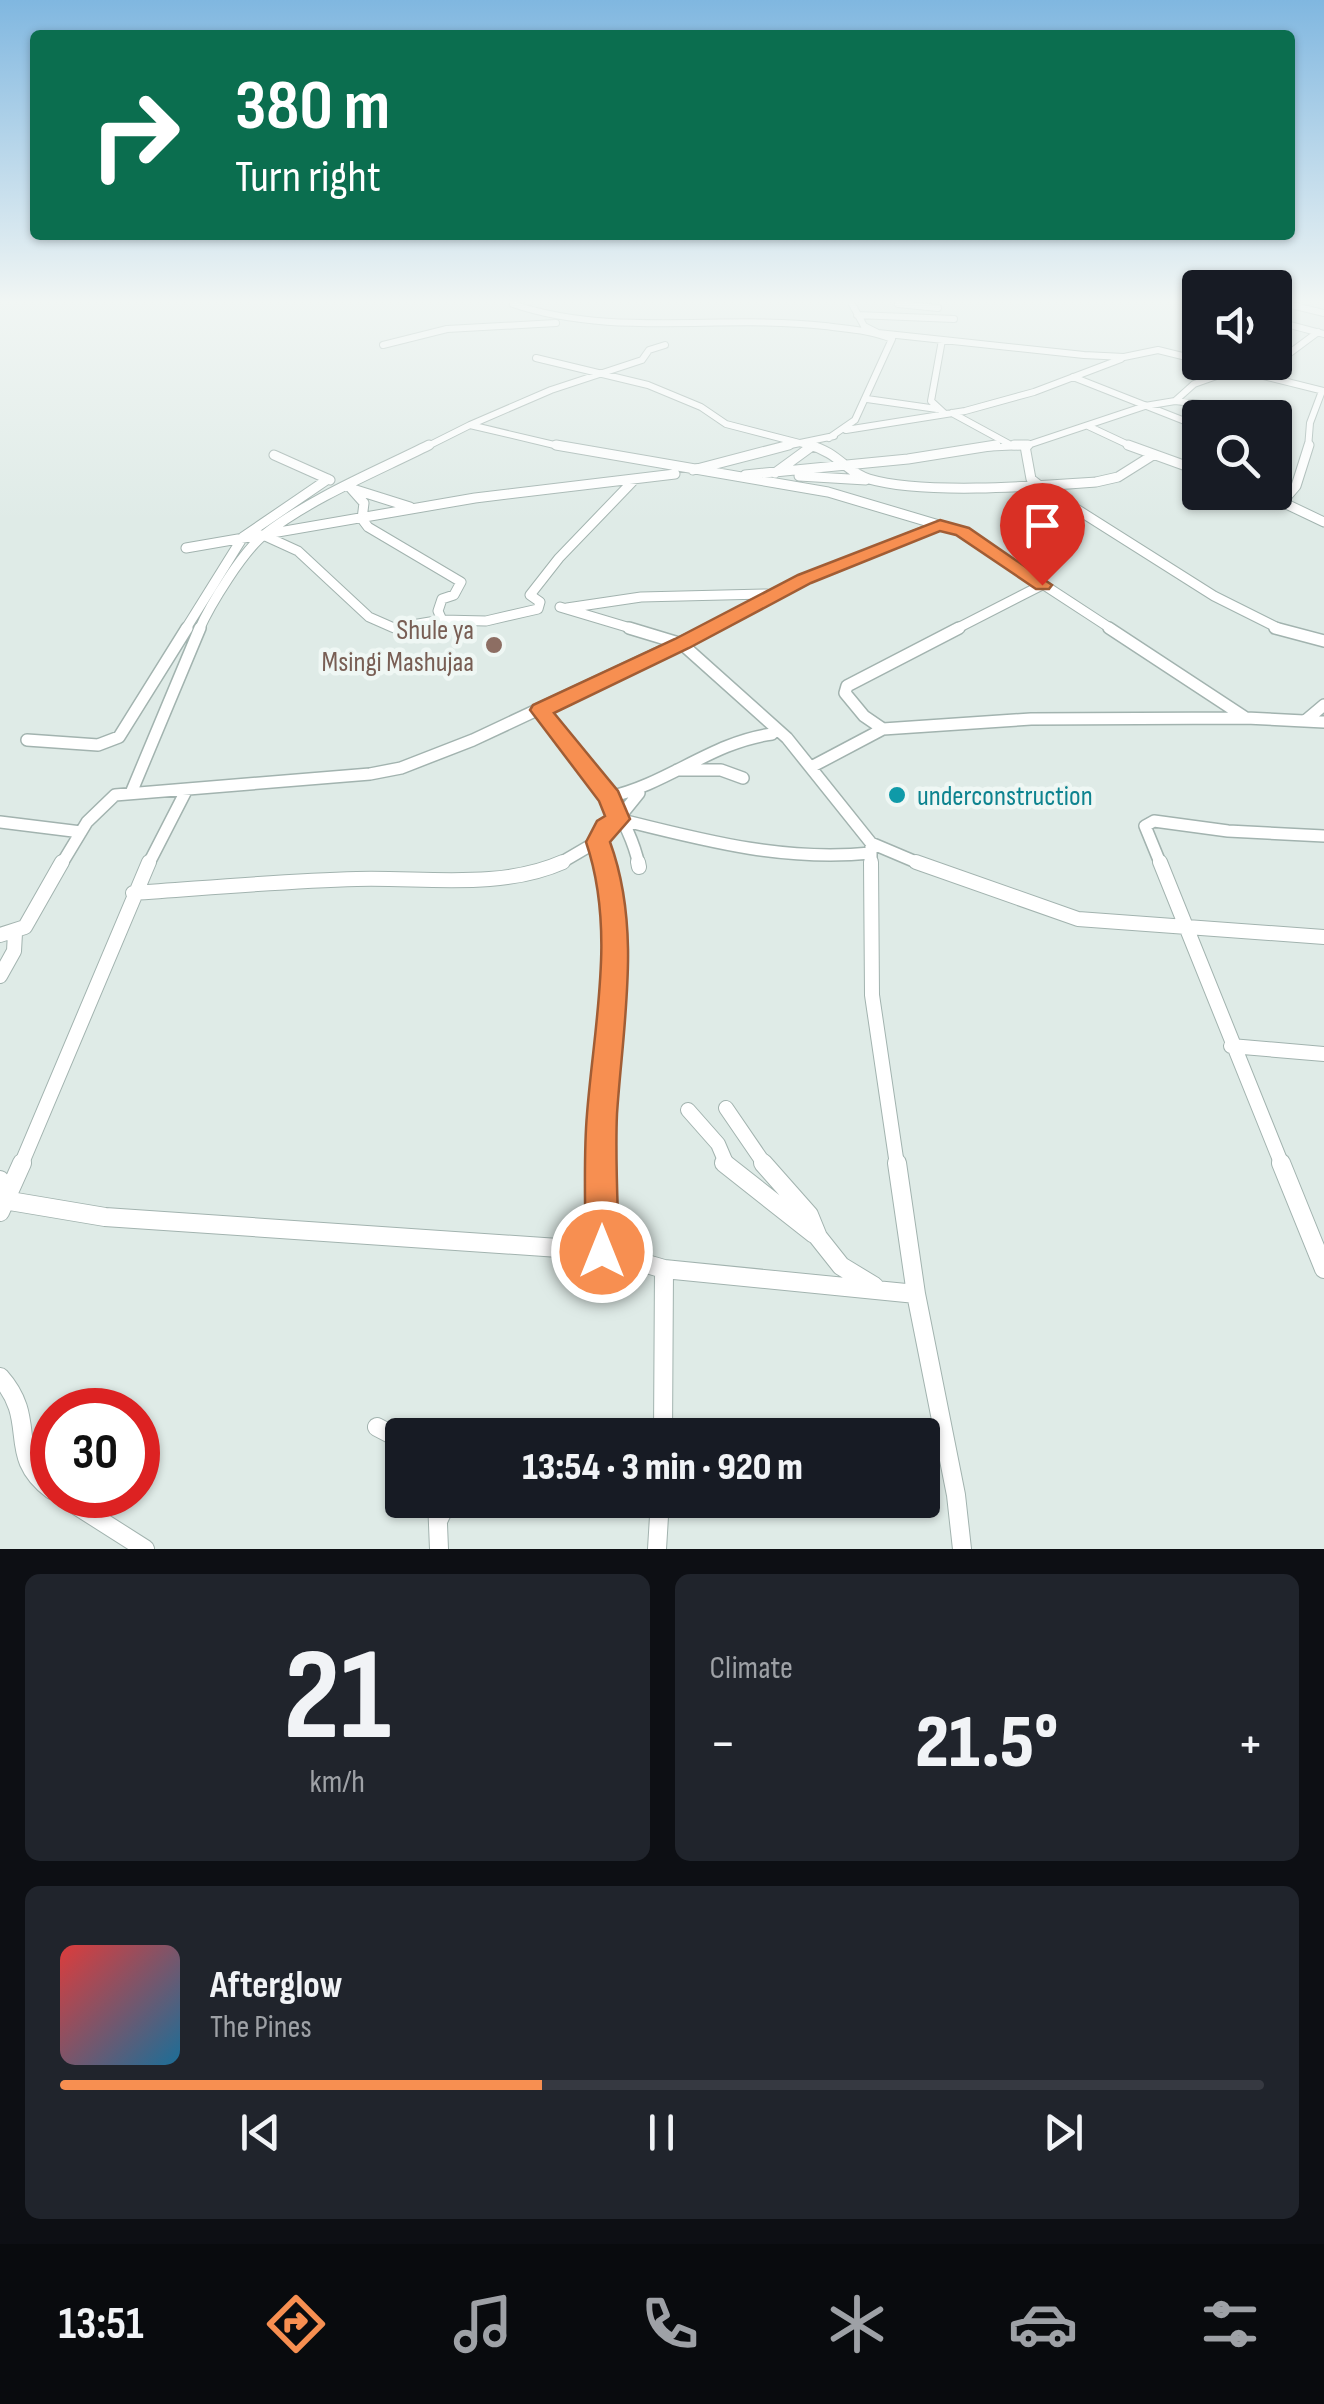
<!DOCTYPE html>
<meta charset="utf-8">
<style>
:root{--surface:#171b24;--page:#20242c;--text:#f1f3f6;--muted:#9ea1a6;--line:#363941;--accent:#f78f51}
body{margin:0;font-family:"Sofia Sans Condensed",sans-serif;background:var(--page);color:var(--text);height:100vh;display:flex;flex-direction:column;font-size:38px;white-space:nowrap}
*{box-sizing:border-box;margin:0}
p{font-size:32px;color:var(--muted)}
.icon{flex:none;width:55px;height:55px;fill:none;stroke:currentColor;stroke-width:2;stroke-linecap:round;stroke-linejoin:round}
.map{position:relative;height:1549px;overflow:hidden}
.drawer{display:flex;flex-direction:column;gap:25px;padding:25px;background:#0d0f14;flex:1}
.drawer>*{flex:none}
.banner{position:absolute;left:30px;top:30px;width:1265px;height:210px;border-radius:10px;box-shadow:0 2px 8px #0004;background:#0b6e4f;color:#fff;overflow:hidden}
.tools{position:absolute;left:1182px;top:270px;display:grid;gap:20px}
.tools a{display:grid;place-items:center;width:110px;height:110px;border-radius:10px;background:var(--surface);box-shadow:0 2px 8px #0004;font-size:50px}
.speed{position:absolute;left:30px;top:1388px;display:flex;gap:20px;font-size:50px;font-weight:700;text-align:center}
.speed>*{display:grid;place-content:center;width:130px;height:130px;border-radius:50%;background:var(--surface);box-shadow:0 2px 8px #0004;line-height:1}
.speed .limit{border:15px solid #d22;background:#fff;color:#111}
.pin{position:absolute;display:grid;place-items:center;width:85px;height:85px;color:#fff;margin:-102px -42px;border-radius:50% 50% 50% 0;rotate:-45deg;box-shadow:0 0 10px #0007}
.pin .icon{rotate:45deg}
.me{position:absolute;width:110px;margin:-55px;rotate:0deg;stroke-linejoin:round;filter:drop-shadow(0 0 8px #0008)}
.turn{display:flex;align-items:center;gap:35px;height:210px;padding:0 40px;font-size:45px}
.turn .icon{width:130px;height:130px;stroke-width:2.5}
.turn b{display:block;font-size:70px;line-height:85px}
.big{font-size:75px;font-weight:800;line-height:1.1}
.drawer .widget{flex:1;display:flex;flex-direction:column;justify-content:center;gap:15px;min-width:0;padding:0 35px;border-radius:15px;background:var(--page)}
.drawer .dial{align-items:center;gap:0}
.dial b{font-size:130px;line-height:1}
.song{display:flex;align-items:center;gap:30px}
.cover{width:120px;height:120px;border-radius:15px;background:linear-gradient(135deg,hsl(0 70% 55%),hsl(200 70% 35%))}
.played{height:10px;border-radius:5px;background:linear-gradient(90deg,var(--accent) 40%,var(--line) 40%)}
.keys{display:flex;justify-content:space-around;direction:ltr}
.heat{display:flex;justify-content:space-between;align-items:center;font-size:55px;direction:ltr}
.drawer .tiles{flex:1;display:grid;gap:25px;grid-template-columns:1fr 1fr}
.widget:last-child{grid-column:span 2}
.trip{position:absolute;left:385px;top:1418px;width:555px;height:100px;border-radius:10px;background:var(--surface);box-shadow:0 2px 8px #0004;font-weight:800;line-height:100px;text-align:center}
.tab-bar{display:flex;height:160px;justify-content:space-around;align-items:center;background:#090b0e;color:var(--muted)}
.tab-bar .icon{width:70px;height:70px}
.tab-bar .selected{color:var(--accent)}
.tab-bar b{font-size:45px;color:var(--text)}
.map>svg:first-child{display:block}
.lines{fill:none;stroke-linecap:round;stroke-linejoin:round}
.street-far4-casing{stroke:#a2b3af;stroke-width:8}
.street-far3-casing{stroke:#a2b3af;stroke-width:11}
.street-far2-casing{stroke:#a2b3af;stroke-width:14}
.street-far1-casing{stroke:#a2b3af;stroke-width:16}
.street-casing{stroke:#a2b3af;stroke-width:20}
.street-far4{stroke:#fff;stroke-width:6}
.street-far3{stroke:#fff;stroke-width:9}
.street-far2{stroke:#fff;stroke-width:11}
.street-far1{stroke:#fff;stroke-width:14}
.street{stroke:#fff;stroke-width:18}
.route{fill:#f78f51;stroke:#a15d35;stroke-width:2.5}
.education-dot{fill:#8d6e63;stroke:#eff7f4;stroke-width:4}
.culture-dot{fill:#0f9aa8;stroke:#eff7f4;stroke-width:4}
.labels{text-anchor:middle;stroke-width:9;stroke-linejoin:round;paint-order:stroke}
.education-label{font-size:28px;fill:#785e54;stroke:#eff7f4;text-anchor:end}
.culture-label{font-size:28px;fill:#0d838f;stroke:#eff7f4;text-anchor:start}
</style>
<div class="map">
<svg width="1324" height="1549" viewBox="0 0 1324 1549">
<rect width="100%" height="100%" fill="#dfebe7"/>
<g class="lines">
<defs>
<path id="street-far4" d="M 513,304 C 612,338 722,314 825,326 C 847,329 871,330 892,339 L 855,420 L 829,438
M 852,304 L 864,326 L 878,333 L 1084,355 L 1124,357 L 1158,350 L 1324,391
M 898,304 L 938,308
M 1287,304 L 1324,313
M 857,315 L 954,319
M 1275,321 L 1324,334
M 942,340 L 931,401 L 944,413
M 383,345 L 447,329 L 556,323
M 536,358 L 648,385 L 701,407 L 726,424 L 819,448
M 1275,358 L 1287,355 L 1318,332
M 1073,377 L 1200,427
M 867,399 L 937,409
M 1175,401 L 1262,411
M 952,413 L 1009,444
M 470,425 L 551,390 L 642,360 L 649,350 L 665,345
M 1088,426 L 1135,448
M 846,430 L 965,411 L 1034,392 L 1121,359
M 424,448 L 470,425 L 567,448
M 776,448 L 834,436
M 980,448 L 1025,446 L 1145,406 L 1175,401 L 1194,384 L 1256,362
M 1308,448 L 1310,423 L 1322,391"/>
<path id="street-far3" d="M 556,445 L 828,492 L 939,525
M 809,445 C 838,452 847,473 869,479 C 923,495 1039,486 1096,482 L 1118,477 L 1153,455
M 1014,445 L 1028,445
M 1128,445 L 1200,471
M 1025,446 L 1031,479 L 1040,486 L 1214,596 L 1282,630
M 274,455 L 330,480
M 693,470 L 789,445
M 775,473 L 812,446
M 745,475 L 908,459 L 996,445
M 799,476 L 866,480
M 348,485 L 364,503 L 362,519 L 368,527 L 461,582 L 454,595 L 442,599 L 438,611 L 442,620
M 356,490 L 410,507
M 1261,492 L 1324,522
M 1284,500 L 1296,486 L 1309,445
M 263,535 L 298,551 L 369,617 L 394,628 L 442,620 L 486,621 L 538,609 L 540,602 L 530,595 L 559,558 L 635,479
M 186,548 L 475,498 L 675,474
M 560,607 L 637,630
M 567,608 L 641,597 L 767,594
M 185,630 L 243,537 L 328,479
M 199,630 C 210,605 243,551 265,534 C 313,497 375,472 429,445
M 708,630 L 805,579 L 939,525 L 963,532 L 1113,630
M 954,630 L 1042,585"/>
<path id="street-far2" d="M 629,628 L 682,644 L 787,738 L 871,843 L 923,865
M 1109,628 L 1246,718
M 1275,628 L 1324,641
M 540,710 C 577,756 626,805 639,865
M 1305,721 L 1324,705
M 883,729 L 864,716 L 845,693 L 847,686 L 959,628
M 27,740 L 98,745 L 119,737 L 187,628
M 813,766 L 883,729 L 1031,719 L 1246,718 L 1324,722
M 677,770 L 721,770 L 743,778
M 131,793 L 200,628
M 609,797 C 668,784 712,742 772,734
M 618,819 L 639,793
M 0,822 L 81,832
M 598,841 L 604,865
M 871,846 L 871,865
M 61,865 L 87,822 L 115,795 L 370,774 L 401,768 L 473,740 L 712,628
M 148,865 L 187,789
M 557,865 L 598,841 L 606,827 L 618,819 C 702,840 783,862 871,853
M 1161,865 L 1145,826 L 1154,821 L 1228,831 L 1324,836"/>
<path id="street-far1" d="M 638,862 L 639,867
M 871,862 L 872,995 L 897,1165
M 916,862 L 1078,919 L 1324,937
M 1160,862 L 1282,1165
M 133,893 C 207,888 282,881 357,879 C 424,877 500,890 563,862
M 0,935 L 25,927 L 62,862
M 0,976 L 14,951 L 15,933
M 1231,1046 L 1324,1054
M 726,1108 L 765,1165
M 688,1110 L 718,1144 L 727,1165
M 21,1165 L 149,862
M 601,1165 L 614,942 L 604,862"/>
<path id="street" d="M 601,1163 L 602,1251
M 724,1163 L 814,1234
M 763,1163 L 809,1215 L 818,1237 L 841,1266 L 874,1286
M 897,1163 L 916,1294 L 956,1495 L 962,1549
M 1281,1163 L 1324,1269
M 0,1180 L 4,1200 L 105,1217 L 602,1251 L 664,1269 L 916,1294
M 0,1212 L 22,1163
M 0,1377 C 40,1422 4,1454 52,1490
M 377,1427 L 402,1440
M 663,1435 L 664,1269
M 60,1495 L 145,1549
M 437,1500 L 439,1549
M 439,1519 L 448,1500
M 657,1549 L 660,1500"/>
</defs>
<use href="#street-far4" class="street-far4-casing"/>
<use href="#street-far3" class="street-far3-casing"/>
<use href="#street-far2" class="street-far2-casing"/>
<use href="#street-far1" class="street-far1-casing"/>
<use href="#street" class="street-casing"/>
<use href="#street-far4" class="street-far4"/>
<use href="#street-far3" class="street-far3"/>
<use href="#street-far2" class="street-far2"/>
<use href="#street-far1" class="street-far1"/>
<use href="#street" class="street"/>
</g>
<linearGradient id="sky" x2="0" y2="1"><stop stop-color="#80b7e0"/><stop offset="0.58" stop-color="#f1f6f4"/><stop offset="1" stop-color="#f1f6f4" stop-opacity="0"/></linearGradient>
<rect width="1324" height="520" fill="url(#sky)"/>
<path class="route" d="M 940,520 L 969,528 L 1052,585 L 1049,589 L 1036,589 L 956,535 L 940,531 L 811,583 L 689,648 L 554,713 L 618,791 L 630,819 L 610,842 C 642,929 623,1023 617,1114 C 615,1159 618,1206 619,1252 L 614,1263 L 602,1268 L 590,1263 L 585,1252 C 586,1206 583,1159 587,1114 C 594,1024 616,930 586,842 L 597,821 L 605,816 L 599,801 L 530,710 L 533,705 L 675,639 L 798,575 Z"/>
<circle class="education-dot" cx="494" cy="645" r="10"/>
<circle class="culture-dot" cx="897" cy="795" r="10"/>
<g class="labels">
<g class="education-label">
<text x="474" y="639">Shule ya<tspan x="474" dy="32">Msingi Mashujaa</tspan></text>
</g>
<g class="culture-label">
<text x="917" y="805">underconstruction</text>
</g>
</g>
</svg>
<div class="tools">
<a><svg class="icon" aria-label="sound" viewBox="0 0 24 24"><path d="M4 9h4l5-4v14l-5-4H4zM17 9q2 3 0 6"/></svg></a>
<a><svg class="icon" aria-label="search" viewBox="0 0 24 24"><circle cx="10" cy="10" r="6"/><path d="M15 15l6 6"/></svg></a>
</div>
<div class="speed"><div class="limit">30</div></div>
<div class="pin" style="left:1042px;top:585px;background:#d93025"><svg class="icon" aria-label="arrive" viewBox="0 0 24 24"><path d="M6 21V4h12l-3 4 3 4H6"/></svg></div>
<svg class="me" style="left:602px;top:1252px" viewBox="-20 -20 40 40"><circle r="17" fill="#f78f51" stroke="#fff" stroke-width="3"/><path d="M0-11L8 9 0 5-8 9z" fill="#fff"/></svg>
<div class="trip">13:54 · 3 min · 920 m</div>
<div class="banner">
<div class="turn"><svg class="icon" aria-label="right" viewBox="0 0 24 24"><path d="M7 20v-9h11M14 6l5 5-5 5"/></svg><div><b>380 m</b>Turn right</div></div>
</div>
</div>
<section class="drawer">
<div class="tiles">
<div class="widget dial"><b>21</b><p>km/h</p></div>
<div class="widget"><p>Climate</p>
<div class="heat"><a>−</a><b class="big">21.5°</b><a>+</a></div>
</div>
<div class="widget">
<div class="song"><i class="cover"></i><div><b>Afterglow</b><p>The Pines</p></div></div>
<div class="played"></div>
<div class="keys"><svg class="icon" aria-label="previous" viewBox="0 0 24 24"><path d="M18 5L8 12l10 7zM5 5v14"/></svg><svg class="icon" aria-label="pause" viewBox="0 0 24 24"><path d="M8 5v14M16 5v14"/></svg><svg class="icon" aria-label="next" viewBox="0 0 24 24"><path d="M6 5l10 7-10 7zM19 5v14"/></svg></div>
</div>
</div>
</section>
<nav class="tab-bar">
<b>13:51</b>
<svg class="icon selected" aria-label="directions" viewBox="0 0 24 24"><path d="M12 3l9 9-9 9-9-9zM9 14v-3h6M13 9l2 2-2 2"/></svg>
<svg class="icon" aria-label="music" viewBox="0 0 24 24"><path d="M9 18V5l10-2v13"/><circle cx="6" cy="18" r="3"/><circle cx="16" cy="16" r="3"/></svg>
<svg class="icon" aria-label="phone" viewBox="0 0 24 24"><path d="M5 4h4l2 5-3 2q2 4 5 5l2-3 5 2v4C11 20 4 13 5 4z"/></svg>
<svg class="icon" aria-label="climate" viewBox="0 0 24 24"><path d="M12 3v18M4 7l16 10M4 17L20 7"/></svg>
<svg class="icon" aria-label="car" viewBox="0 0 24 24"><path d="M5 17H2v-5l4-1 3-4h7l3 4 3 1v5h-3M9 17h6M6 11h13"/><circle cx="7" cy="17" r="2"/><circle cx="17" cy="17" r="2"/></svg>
<svg class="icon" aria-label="filters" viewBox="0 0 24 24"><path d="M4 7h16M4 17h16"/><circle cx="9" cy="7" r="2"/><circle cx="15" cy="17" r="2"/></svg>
</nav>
